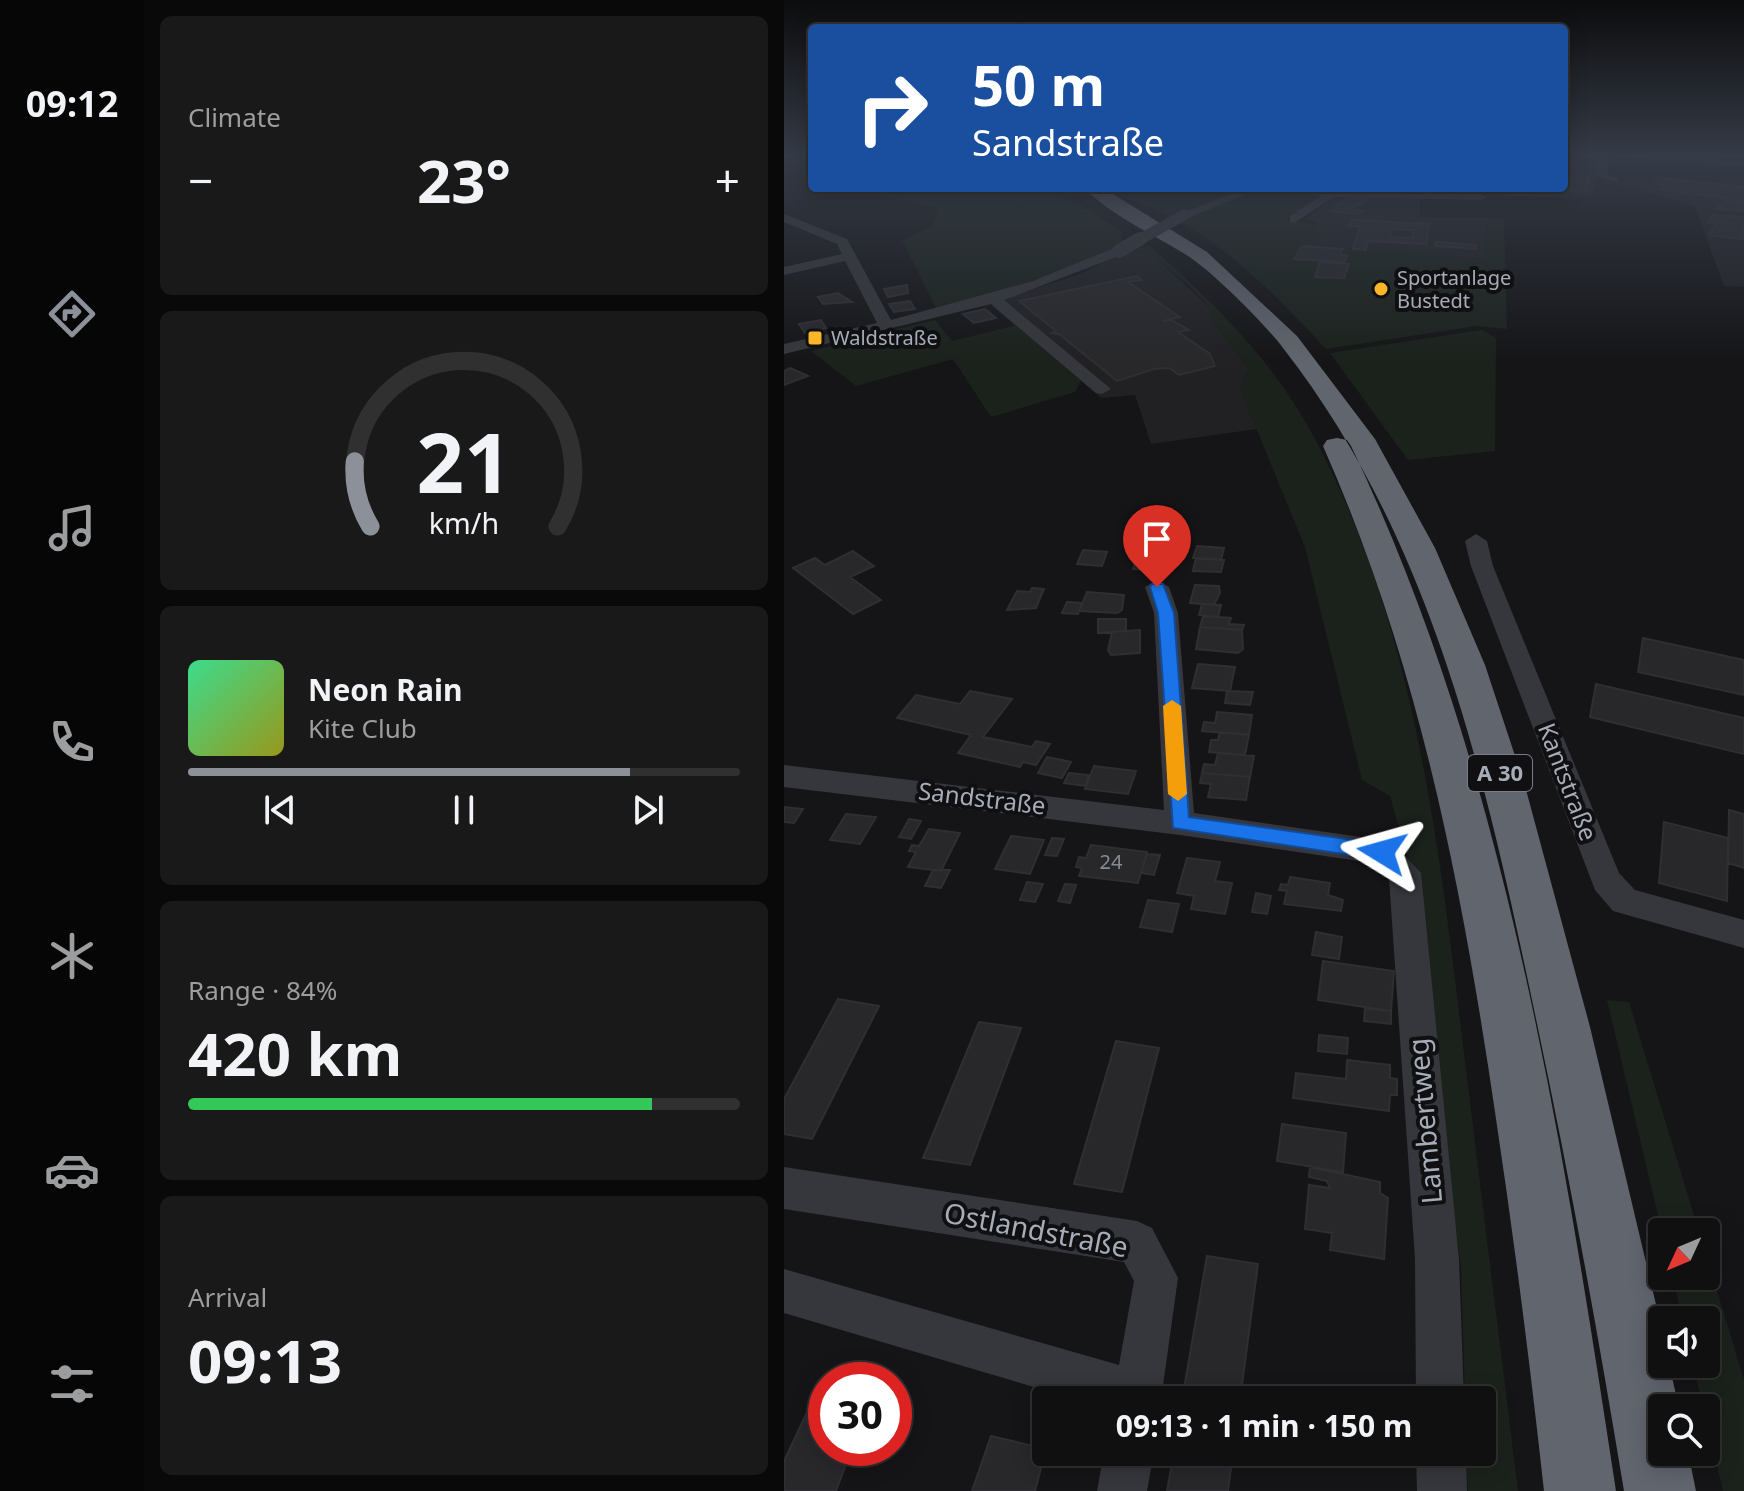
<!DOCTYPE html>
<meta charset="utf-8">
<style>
:root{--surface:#101011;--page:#19191a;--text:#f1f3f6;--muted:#9c9d9f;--line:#303031;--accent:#8c9099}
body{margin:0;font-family:"Noto Sans",sans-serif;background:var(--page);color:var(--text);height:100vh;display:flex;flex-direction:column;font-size:30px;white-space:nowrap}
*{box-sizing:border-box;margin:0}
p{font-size:26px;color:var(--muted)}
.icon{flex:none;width:44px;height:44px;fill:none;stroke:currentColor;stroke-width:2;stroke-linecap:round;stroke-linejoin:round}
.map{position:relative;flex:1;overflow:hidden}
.drawer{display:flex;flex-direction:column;gap:16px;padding:16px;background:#090909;width:640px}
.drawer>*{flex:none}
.top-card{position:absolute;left:24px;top:24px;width:760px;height:168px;border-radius:8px;box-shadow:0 4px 20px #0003,0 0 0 2px var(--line);background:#1a4fa0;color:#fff;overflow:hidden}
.needle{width:52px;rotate:226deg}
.tools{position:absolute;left:864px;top:1218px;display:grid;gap:16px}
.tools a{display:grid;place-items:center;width:72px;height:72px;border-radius:8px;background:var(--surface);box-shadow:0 4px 20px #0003,0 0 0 2px var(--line);font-size:40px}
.speed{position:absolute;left:24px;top:1362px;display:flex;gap:16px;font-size:40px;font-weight:700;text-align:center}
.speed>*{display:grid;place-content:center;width:104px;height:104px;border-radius:50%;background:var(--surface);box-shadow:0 4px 20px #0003,0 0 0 2px var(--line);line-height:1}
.speed .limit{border:12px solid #d22;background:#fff;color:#111}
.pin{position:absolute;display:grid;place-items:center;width:68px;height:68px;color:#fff;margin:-82px -34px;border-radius:50% 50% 50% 0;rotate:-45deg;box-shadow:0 0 8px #0007}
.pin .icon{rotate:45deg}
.me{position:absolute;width:88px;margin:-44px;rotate:278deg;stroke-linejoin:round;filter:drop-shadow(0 0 6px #0008)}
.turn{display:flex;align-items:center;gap:28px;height:168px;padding:0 32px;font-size:36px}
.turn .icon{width:104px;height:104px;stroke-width:2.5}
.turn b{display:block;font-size:56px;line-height:68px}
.big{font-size:60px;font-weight:700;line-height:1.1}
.drawer .tile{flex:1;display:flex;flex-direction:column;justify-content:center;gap:12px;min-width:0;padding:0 28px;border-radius:12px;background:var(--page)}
.drawer .dial{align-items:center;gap:0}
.dial svg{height:208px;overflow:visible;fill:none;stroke:var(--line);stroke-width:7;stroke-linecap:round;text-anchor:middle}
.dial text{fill:var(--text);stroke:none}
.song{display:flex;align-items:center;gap:24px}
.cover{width:96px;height:96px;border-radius:12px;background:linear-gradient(135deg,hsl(150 70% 55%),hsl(60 70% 35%))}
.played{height:8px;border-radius:4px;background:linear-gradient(90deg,var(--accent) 80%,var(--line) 80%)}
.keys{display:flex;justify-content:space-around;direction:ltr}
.heat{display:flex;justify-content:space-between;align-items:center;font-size:44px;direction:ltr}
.charge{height:12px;border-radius:6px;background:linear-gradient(90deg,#34c759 84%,var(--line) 0)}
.trip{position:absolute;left:248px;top:1386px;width:464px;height:80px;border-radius:8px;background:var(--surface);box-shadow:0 4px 20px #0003,0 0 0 2px var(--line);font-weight:700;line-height:80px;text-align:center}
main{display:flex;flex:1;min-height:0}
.tab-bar{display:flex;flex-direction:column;width:144px;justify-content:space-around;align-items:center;background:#060607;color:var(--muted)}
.tab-bar .icon{width:56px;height:56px}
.tab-bar .on{color:var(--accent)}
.tab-bar b{font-size:36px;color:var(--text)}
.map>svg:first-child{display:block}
.built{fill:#212124}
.green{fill:#1b221c}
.building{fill:#28282b;stroke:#2f2f33;stroke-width:2;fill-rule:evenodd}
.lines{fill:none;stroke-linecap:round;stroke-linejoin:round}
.minor{fill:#36373c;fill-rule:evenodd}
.highway{fill:#61656e;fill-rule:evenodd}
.minor-bridge-far1{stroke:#36373c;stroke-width:11}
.minor-bridge{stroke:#36373c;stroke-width:14}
.route{fill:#1a73e8;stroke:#114b97;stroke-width:2}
.slow{fill:#f59e0b}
.poi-dot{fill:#fdb627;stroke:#101012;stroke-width:3}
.labels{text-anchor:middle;stroke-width:8;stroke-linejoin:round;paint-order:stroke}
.far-poi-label{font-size:20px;fill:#a6acb8;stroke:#101012;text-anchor:start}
.number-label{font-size:20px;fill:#868a94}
.shield{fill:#101012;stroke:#797d86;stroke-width:2}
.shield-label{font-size:22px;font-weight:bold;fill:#a6acb8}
.street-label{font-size:24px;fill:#a6acb8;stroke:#101012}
.near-street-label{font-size:28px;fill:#a6acb8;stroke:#101012}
</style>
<main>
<nav class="tab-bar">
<b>09:12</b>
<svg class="icon on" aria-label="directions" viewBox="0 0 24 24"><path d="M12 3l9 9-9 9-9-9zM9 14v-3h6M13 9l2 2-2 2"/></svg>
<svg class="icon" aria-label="music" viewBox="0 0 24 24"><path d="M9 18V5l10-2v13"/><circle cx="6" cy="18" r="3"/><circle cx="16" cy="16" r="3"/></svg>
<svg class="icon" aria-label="phone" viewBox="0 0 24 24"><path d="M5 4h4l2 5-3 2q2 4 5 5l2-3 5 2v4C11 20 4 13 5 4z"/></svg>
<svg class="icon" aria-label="climate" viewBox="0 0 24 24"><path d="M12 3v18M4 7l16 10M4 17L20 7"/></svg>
<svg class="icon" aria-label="car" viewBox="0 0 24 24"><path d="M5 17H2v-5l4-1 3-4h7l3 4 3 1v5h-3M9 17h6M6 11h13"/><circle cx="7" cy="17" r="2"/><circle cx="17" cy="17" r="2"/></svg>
<svg class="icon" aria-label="filters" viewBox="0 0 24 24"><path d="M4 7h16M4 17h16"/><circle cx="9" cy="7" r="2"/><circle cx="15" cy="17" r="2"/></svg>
</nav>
<section class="drawer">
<div class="tile"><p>Climate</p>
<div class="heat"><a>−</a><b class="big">23°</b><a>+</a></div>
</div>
<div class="tile dial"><svg viewBox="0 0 100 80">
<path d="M14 69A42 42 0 1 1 86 69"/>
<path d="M14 69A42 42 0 0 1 8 44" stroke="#8c9099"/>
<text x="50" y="56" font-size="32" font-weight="700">21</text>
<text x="50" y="72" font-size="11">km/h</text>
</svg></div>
<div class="tile">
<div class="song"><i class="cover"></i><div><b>Neon Rain</b><p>Kite Club</p></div></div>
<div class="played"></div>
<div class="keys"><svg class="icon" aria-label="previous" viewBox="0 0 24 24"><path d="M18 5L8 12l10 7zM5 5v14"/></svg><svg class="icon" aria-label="pause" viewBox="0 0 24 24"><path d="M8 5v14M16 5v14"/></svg><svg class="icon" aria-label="next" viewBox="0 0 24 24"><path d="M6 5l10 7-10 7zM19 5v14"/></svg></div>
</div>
<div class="tile"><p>Range · 84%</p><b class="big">420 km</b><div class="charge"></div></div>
<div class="tile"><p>Arrival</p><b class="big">09:13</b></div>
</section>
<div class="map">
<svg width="960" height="1491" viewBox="0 0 960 1491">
<rect width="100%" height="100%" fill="#151517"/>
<path class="built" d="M 780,164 L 813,165 L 810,195 L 786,198 L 700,197 L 699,188 L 780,188 Z
M 871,176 L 960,185 L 960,287 L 940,286 L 911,207 L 831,182 L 867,184 Z
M 553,195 L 636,196 L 636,217 L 703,218 L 701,259 L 524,245 L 534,224 L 522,219 Z
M 347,250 L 370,256 L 426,308 L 429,322 L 465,369 L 456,389 L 473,429 L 367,444 L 351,395 L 317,398 L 208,306 L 218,299 L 293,275 Z"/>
<path class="green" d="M 46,188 L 257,188 L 298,206 L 338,232 L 339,243 L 276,273 L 152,308 L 118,240 L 149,226 L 154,209 L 72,189 L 50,192 Z
M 321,188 L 549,188 L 503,220 L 534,224 L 524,245 L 701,259 L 703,218 L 720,218 L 723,329 L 692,326 L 542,349 C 500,304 454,255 399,224 C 374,211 347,200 321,188 Z
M 365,245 C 429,302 489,360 530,437 C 630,624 654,838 679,1045 C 697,1194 716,1342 734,1491 L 684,1491 L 682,1452 L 698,1452 L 698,1400 L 681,1400 L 677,1267 L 624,861 L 606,796 L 578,780 L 521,547 L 456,389 L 465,369 L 429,322 L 426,308 L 404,285 L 370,256 L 347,250 Z
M 151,320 L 168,341 L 233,325 L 297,381 L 291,392 L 207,417 L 169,359 L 72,386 L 27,351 Z
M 698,330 L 712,338 L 711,451 L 624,460 L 546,353 Z
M 823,1000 L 845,1002 L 915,1232 L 878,1232 Z
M 922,1254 L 960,1380 L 960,1491 L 939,1491 L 909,1364 L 922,1364 L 922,1320 L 899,1320 L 888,1276 L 922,1276 Z"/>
<path class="building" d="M 787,175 L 804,177 L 801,192 L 783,191 Z
M 877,178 L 960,187 L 960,200 L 877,190 L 880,185 L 873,184 Z
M 721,189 L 766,190 L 769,196 L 724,195 Z
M 567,196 L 585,199 L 566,209 L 578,211 L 574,214 L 546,211 Z
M 944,200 L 960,203 L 960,211 L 932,209 Z
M 929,214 L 960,218 L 960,239 L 925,235 L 932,224 L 924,223 Z
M 568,220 L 645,224 L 642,244 L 583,241 L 582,250 L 569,249 L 576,226 L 565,226 ZM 608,229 L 630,230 L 628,238 L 606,237 Z
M 652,242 L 692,245 L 692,249 L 651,246 Z
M 518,246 L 559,249 L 556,255 L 563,255 L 561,262 L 510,259 Z
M 536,262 L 565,264 L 560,278 L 531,277 Z
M 353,276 L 358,280 L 344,282 L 396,317 L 378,321 L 387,320 L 405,330 L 394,332 L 426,354 L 431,366 L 395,375 L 385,368 L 370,369 L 333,381 L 275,334 L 268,333 L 272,331 L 235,301 Z
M 123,285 L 124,293 L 104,297 L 100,289 Z
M 54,293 L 68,302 L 39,304 L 34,297 Z
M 126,301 L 131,309 L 110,312 L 105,304 Z
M 201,309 L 212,318 L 190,323 L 179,314 Z
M 37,320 L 42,328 L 21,333 L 15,324 Z
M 6,368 L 24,376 L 0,385 L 0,371 Z
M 413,546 L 440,548 L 437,560 L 409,558 Z
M 299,550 L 323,552 L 318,566 L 293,564 Z
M 69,551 L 90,566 L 66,577 L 97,600 L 69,614 L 9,568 L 31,558 L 41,565 Z
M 354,555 L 378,556 L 373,570 L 349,569 Z
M 412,558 L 440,560 L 437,572 L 409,571 Z
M 411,585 L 435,586 L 436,593 L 430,605 L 406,603 Z
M 248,588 L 260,589 L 252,608 L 223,610 L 233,591 L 246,592 Z
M 303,592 L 340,595 L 338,610 L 333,613 L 295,611 Z
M 283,602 L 298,603 L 294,614 L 278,613 Z
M 418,604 L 437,605 L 434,617 L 415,615 Z
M 419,616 L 447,618 L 445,624 L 460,625 L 458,630 L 416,627 Z
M 314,619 L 342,619 L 342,631 L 314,633 Z
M 416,627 L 458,630 L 459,649 L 454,653 L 412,649 Z
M 356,630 L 356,653 L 327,655 L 324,650 L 328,632 Z
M 859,638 L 960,660 L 960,695 L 854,672 Z
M 414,664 L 451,667 L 446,691 L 408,688 Z
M 812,684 L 960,718 L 960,754 L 806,717 Z
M 186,691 L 228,699 L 199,737 L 248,747 L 252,741 L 266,744 L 252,765 L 239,762 L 236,767 L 174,753 L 187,735 L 113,718 L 132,695 L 176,704 Z
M 443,691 L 469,692 L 466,705 L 441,703 Z
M 433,712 L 468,715 L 465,735 L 418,731 L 420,722 L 431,723 Z
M 436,732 L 465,735 L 461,755 L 425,752 L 427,740 L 434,740 Z
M 434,753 L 470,756 L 466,777 L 418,773 L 420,764 L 431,765 Z
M 263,757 L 287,762 L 278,778 L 254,773 Z
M 310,766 L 352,771 L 344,794 L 301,789 Z
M 285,773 L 305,775 L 301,786 L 280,783 Z
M 418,773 L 466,777 L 462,800 L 424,797 L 427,784 L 416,783 Z
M 0,807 L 19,809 L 10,823 L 0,822 Z
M 945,810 L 960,814 L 960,868 L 944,863 Z
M 62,814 L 92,817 L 76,844 L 46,840 Z
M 125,819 L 137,821 L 127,839 L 115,837 Z
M 880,822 L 944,838 L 943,901 L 875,883 Z
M 145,829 L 176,833 L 157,871 L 124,867 L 132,852 L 125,851 L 128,845 L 135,846 Z
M 227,836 L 260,840 L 246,874 L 211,869 Z
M 268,838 L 280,839 L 273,856 L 261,855 Z
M 307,845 L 363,852 L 354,883 L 295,876 L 298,868 L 292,867 L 295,857 L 302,858 Z
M 363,854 L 376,855 L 370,875 L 357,873 Z
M 403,858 L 436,862 L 431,881 L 448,883 L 441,914 L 407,909 L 410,896 L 393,893 Z
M 149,870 L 166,870 L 157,888 L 141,886 Z
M 506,877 L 546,883 L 544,895 L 559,900 L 557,911 L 500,904 L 503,891 L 495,890 L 497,884 L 504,885 Z
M 243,882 L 259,884 L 251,902 L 236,900 Z
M 281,884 L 292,885 L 286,903 L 274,901 Z
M 472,893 L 487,896 L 483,914 L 468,912 Z
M 364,900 L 395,904 L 388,932 L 356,927 Z
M 532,932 L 558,937 L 555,959 L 528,955 Z
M 539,961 L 610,971 L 607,1011 L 534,1000 Z
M 54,999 L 95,1006 L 28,1139 L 0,1134 L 0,1099 Z
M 581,1008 L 607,1011 L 607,1024 L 580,1021 Z
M 195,1022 L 237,1028 L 186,1165 L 139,1158 Z
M 535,1035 L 564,1038 L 563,1054 L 534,1051 Z
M 332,1041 L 375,1048 L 338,1192 L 290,1184 Z
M 563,1060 L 606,1065 L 606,1078 L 613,1079 L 613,1095 L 606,1095 L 605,1111 L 509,1098 L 512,1073 L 562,1079 Z
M 498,1124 L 562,1133 L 559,1172 L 493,1161 Z
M 526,1167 L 596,1182 L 596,1193 L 604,1198 L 600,1259 L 546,1250 L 548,1233 L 521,1229 L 525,1185 L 546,1188 L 543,1181 L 525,1177 Z
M 423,1256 L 474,1264 L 456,1400 L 398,1400 Z
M 32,1393 L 42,1396 L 42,1448 L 68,1448 L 52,1491 L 0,1491 L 1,1459 Z
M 207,1436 L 262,1449 L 251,1491 L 188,1491 Z
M 390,1452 L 449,1452 L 444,1491 L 383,1491 Z"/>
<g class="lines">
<path class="minor" d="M 815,154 L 825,154 L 823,174 L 834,178 L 834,182 L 812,176 Z
M 834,154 L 960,161 L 960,167 L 839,157 Z
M 461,188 L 477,188 L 404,218 L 394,215 Z
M 486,188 L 697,194 L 703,197 L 697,200 L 550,197 L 510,223 L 506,222 L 506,216 L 537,196 Z
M 0,214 L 63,239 L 107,320 L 249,281 L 330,248 L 340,248 L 340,254 L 220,300 L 327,389 L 318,394 L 312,393 L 207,304 L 0,354 L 0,344 L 93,323 L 61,261 L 0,275 L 0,267 L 58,254 L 53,244 L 0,222 Z
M 692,534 L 703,541 L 709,566 L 835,873 L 851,890 L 960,920 L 960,948 L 829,911 L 811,890 L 687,566 L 681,541 Z
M 373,580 L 385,587 L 394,613 L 410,813 L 598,840 L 609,843 L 637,873 L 675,1259 L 680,1400 L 632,1400 L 631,1259 L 605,878 L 589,863 L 396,835 L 0,787 L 0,765 L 380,810 L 370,613 L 361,587 Z
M 0,1167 L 353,1221 L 368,1228 L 394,1278 L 377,1400 L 294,1400 L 0,1313 L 0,1269 L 335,1365 L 350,1281 L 340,1262 L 0,1209 Z
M 320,1452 L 370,1452 L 363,1491 L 313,1491 Z
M 632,1452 L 682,1452 L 683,1491 L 633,1491 Z"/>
<path class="highway" d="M 300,188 L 319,188 L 423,252 L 513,336 L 591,439 L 651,548 L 701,665 L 741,786 L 806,1027 L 875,1317 L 878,1364 L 885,1364 L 895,1408 L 878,1408 L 878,1452 L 904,1452 L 912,1491 L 840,1491 C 813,1327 783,1163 748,1000 C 700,771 646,536 499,348 C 480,323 430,273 404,256 C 371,235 328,216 300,188 Z
M 553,438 L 563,440 L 567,446 C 722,769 778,1139 832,1491 L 760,1491 C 746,1364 730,1238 711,1112 C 677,881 634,661 539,446 L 543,440 Z"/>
<path class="minor-bridge-far1" d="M 353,241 L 400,215"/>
<path class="minor-bridge" d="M 335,251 L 356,239"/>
</g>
<linearGradient id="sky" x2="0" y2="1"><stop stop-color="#0c0c0d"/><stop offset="0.43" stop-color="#353b47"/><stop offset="1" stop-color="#353b47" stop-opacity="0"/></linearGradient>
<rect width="960" height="362" fill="url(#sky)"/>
<path class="route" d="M 368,584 L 379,584 L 390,613 L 405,817 L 598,844 L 605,846 L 608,852 L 605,857 L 598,860 L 389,828 L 374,613 L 366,587 Z"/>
<path class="slow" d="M 388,700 L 397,706 L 403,794 L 394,801 L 384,794 L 379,706 Z"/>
<g class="poi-dot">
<circle cx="597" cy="289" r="8"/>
<rect x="23" y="330" width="16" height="16" rx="4"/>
</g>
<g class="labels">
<g class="far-poi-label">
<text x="613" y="285">Sportanlage<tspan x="613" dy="23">Bustedt</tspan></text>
<text x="47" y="345">Waldstraße</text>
</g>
<g class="number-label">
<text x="327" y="869">24</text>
</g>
<rect class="shield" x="684" y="755" width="64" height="36" rx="6"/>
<g class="shield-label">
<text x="716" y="781">A 30</text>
</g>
<g class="street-label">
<text transform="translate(783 782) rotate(69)" y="8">Kantstraße</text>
<text transform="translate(198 799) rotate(7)" y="8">Sandstraße</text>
</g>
<g class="near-street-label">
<text transform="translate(641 1121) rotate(-95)" y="10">Lambertweg</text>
<text transform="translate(252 1230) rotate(11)" y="10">Ostlandstraße</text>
</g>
</g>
</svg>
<div class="tools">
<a><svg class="needle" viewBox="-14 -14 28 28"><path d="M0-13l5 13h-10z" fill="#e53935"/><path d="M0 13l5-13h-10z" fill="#9c9d9f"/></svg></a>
<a><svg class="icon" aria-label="sound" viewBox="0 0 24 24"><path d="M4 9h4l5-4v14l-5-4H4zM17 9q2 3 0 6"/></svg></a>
<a><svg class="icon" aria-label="search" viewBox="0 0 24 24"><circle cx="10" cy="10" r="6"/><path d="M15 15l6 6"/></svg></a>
</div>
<div class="speed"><div class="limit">30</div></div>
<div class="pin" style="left:373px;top:587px;background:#d93025"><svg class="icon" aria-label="arrive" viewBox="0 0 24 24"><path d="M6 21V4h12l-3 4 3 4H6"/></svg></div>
<svg class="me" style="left:598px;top:852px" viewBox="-20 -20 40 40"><path d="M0-17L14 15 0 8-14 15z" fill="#1a73e8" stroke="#fff" stroke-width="4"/></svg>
<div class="trip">09:13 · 1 min · 150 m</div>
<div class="top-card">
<div class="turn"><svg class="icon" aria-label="right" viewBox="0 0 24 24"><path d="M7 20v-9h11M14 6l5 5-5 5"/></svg><div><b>50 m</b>Sandstraße</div></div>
</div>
</div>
</main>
